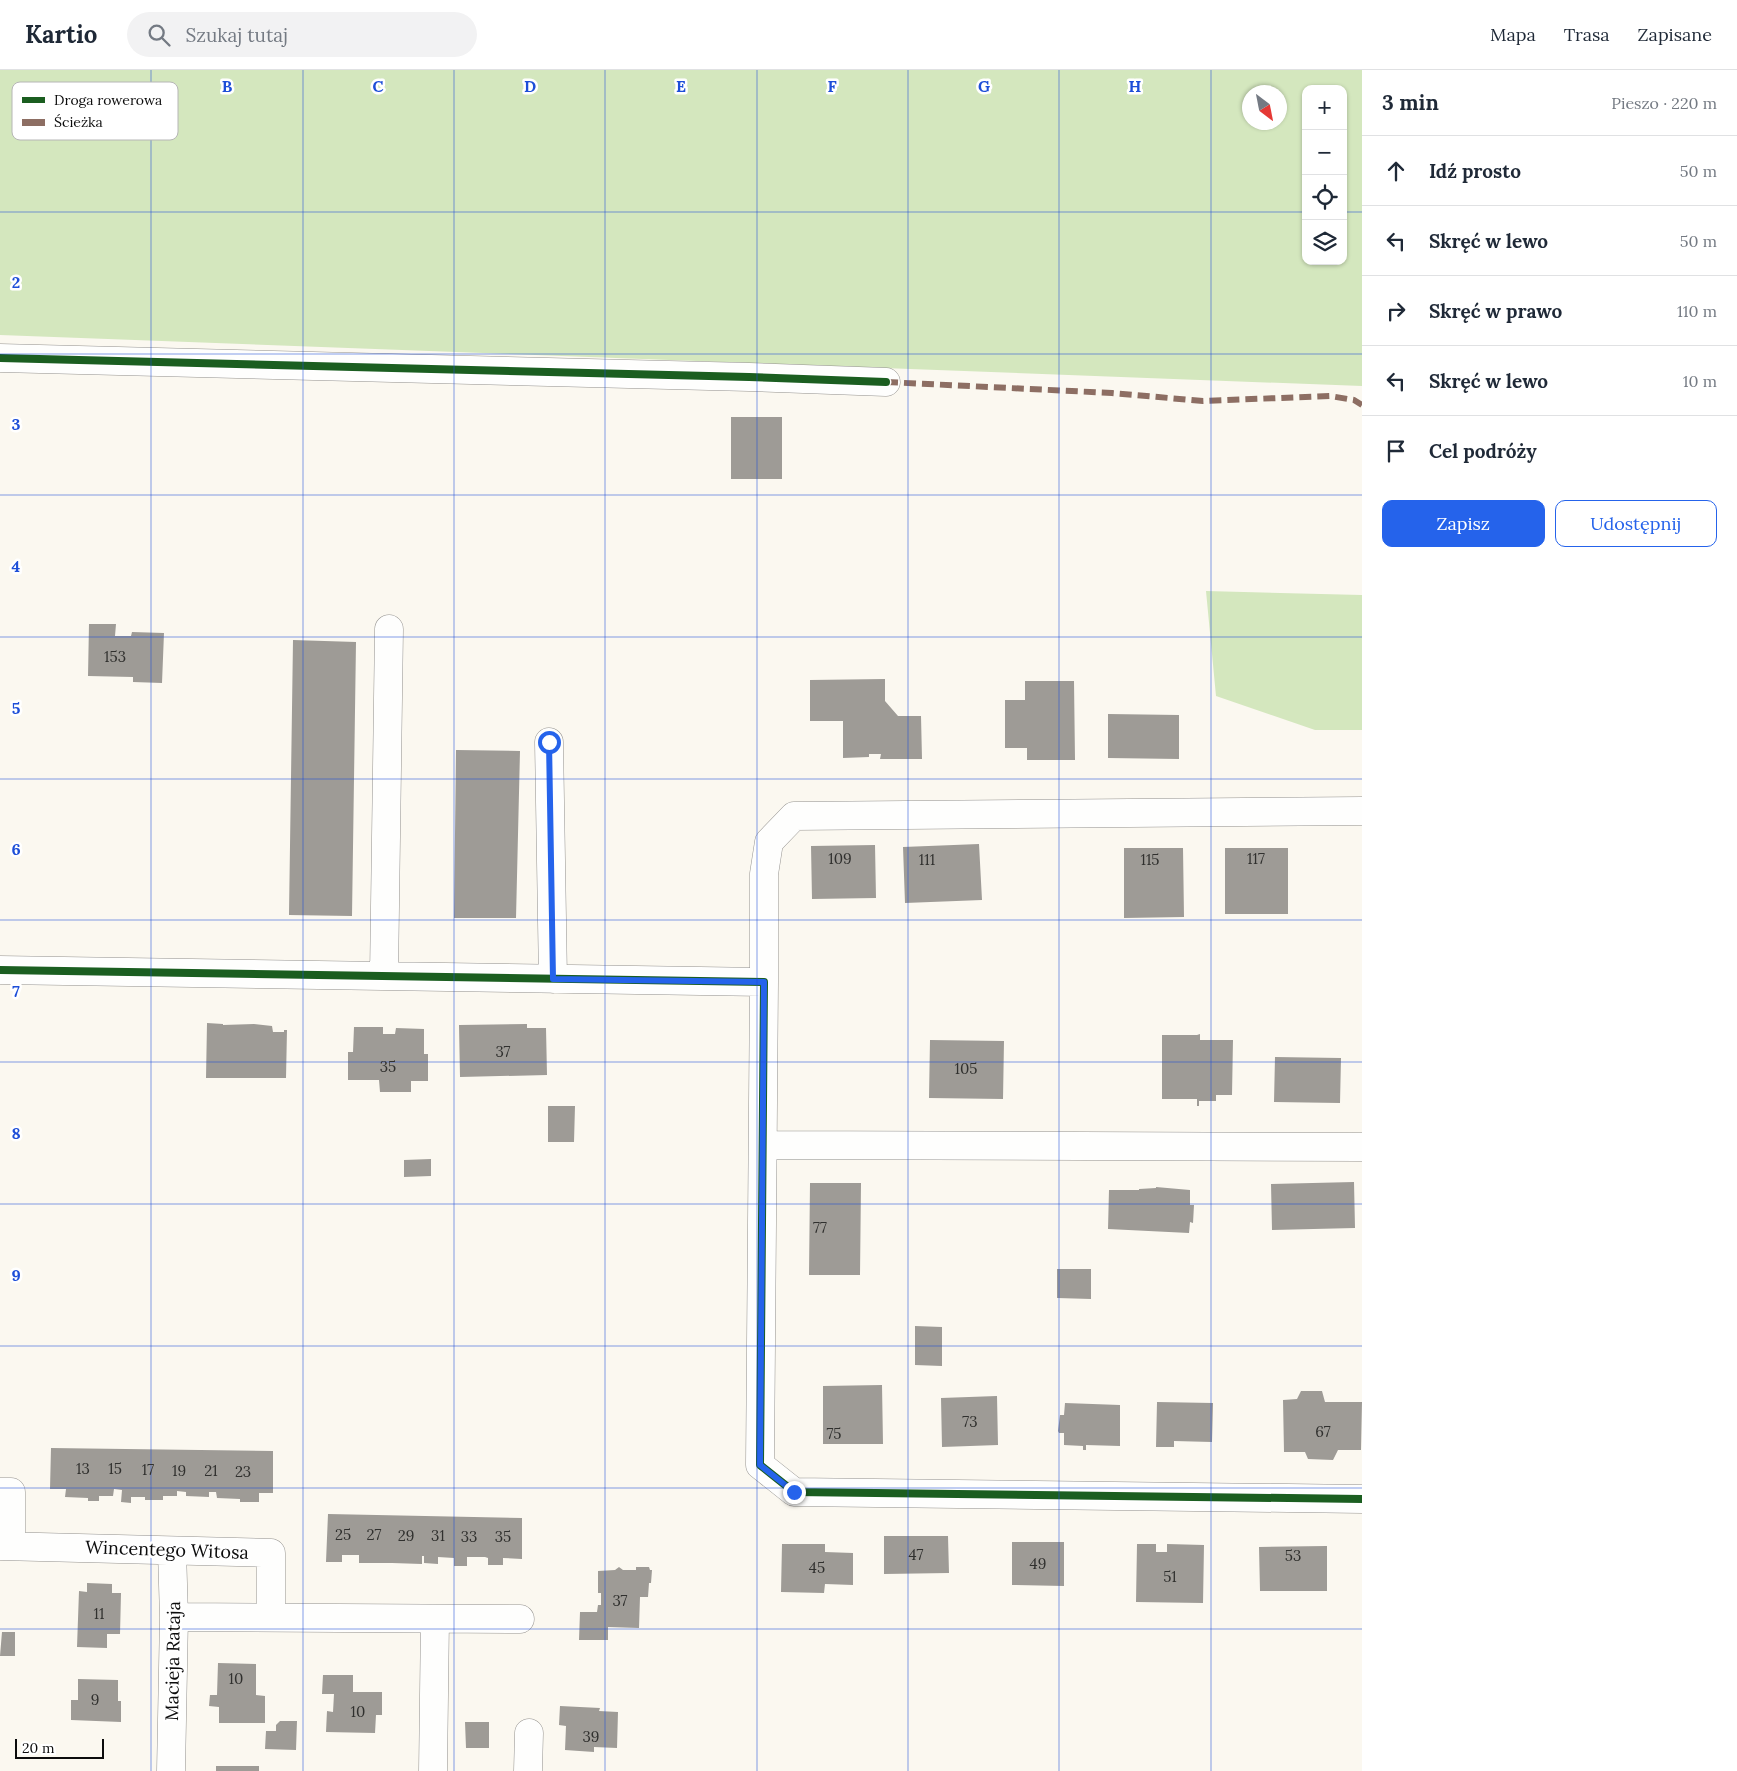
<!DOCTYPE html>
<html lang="pl">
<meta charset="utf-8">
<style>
body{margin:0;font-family:Lora,serif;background:#f2f2f3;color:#1f2937}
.controls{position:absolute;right:15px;top:15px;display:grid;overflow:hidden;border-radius:10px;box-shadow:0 1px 4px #0004}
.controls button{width:45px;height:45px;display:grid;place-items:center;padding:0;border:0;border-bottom:1px solid #e0e1e3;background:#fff;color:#1f2937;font:25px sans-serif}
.compass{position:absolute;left:1242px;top:15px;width:45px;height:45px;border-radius:50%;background:#fff;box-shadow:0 1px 4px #0004;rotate:148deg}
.scale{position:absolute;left:15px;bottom:12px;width:89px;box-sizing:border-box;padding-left:5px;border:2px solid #0c0c0c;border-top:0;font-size:14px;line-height:18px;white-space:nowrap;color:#0c0c0c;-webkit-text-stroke:4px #fff;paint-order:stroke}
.stop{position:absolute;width:15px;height:15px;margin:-11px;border:4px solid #2563eb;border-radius:50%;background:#fff}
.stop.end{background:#2563eb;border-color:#fff;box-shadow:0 1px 5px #0008}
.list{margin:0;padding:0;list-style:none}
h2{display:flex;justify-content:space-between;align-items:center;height:65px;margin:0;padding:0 20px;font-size:21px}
h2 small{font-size:16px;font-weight:400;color:#747a83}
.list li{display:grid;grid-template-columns:32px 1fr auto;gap:15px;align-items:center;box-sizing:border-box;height:70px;padding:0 20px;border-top:1px solid #e0e1e3}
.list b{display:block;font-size:19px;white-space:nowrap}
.list em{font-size:16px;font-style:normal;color:#747a83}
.actions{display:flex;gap:10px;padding:15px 20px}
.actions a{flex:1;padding:11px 0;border:1px solid #2563eb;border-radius:10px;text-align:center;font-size:18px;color:#2563eb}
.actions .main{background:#2563eb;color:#fff}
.icon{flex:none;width:28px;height:28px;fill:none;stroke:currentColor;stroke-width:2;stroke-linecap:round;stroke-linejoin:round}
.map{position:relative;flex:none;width:1362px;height:1701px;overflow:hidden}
header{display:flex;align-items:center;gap:30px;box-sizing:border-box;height:70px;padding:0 25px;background:#fff;border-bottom:1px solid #e0e1e3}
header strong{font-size:24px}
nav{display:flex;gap:28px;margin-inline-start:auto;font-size:18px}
.search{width:350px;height:45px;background:#f2f2f3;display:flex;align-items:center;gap:12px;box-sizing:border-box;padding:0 18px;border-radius:28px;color:#747a83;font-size:19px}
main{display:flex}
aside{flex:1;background:#fff}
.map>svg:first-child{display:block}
.forest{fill:#d4e7be;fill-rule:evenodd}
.building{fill:#9e9b96}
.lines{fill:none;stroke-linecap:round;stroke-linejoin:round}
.minor-casing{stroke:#94928f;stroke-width:29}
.minor{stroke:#fefefd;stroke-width:28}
.quiet{stroke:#8d6e63;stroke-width:6;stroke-dasharray:12 6;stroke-linecap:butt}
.cycleway-casing{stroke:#fff;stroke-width:11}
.cycleway{stroke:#1b5e20;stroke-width:8}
.route{stroke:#2563eb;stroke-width:6}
.grid{fill:none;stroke:#1d4ed8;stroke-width:1;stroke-opacity:0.55}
.labels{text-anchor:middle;stroke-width:5;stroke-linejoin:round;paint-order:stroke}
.number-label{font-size:15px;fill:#30302e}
.street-label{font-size:18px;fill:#0c0c0c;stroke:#fff}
.key{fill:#fff;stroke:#b6b6b6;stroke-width:1}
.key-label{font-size:14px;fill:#0c0c0c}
.grid-label{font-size:16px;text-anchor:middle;font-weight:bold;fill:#1d4ed8;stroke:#fff;stroke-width:5;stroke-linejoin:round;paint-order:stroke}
</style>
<header>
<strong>Kartio</strong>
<div class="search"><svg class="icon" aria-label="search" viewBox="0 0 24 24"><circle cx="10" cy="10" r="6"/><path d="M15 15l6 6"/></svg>Szukaj tutaj</div>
<nav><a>Mapa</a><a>Trasa</a><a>Zapisane</a></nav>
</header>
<main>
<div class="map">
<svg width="1362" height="1701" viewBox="0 0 1362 1701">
<rect width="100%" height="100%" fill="#fbf8f0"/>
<path class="forest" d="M0,0H1362V316L0,265ZM1306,19H1343V191H1306ZM1250,22H1280V52H1250Z
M1206,521L1362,525V660H1315L1216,626Z"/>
<path class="building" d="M731,347H782V409H731Z
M89,554H116L115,566H131L132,562L164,563L162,613L133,612V607L88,606Z
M293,570L356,572L352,846L289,845Z
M885,609V631L898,646H921L922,689H880L881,684H869V687L843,688V651H810V610Z
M1025,611H1074L1075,690H1027V678H1005V630H1025Z
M1108,644L1179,645V689L1108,688Z
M456,680L520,681L516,848H454Z
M979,774L982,830L905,833L903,777Z
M875,775L876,828L812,829L811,776Z
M1124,778H1183L1184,847L1124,848Z
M1225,778H1288V844H1225Z
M207,953L223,954V955L254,954L272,956L273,962H284V960H287L286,1008H206Z
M527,954V958H546L547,1005L460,1007L459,955Z
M354,957H383V964H395L396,958L424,959V984H428V1011H411V1022H380L379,1010H348V982H353Z
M1200,964V970H1233L1232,1025H1216V1031H1199V1036H1197V1029H1162V965H1197L1198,994L1197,965Z
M930,970L1004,971L1003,1029L929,1028Z
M1275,987L1341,988L1340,1033L1274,1032Z
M548,1036H575L574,1072H548Z
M431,1089V1106L404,1107V1090Z
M1354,1112L1355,1158L1272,1160L1271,1114Z
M810,1113H861L860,1205H809Z
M1156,1117L1190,1120V1135H1194L1193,1153L1190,1152L1189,1163L1108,1159L1109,1120H1139V1119L1156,1118Z
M1057,1199H1091V1229L1057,1228Z
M915,1256L942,1257V1296L915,1295Z
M882,1315L883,1374H823V1316Z
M1301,1321H1322L1325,1332H1362L1361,1380H1338L1333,1390L1308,1389L1305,1382H1284L1283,1330L1297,1329Z
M997,1326L998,1375L942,1377L941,1328Z
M1157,1332L1213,1333L1212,1372L1174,1371V1377H1156Z
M1065,1333L1120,1335V1376L1086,1375V1380H1083V1376L1064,1375V1363H1059L1058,1361L1060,1345H1064Z
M51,1378L273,1381V1423H259V1432H240V1429L217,1428L216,1422H209V1427L186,1426V1422L177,1421V1426H163V1430H145V1427H131V1433L121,1432L122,1420L114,1419L113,1426H99V1431H88V1428L65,1427L66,1419H50Z
M328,1444L522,1448V1489L503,1488V1495H488V1488L485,1487H467V1496H454V1488L438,1487V1494L424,1493V1486H422V1494L392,1493H359V1485H342V1492H326Z
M884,1466H948L949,1503L884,1504Z
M1012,1472H1064V1516L1012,1515Z
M782,1474H825V1482L853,1483V1515L825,1514L824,1523L781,1522Z
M1137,1474H1156V1482H1167V1474L1204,1475L1203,1533L1136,1532Z
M1327,1476V1521H1260L1259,1477Z
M619,1497L623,1500H636V1497H649L650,1500H652L651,1513H649L648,1527H640L639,1558L608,1557V1570H579L580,1542H597L598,1535H601V1523H598V1501L615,1500Z
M87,1513L112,1514V1523H121L120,1564H107V1578L77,1577L79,1521L87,1522Z
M2,1562H15V1586H0Z
M218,1593L256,1594V1625L265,1626V1653H219V1637L209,1636L210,1625H217Z
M323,1605H353V1622H382V1645H376L375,1663L326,1662L327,1641L333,1642L334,1624H322Z
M78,1609L118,1610V1631H121V1652L71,1650V1630H78Z
M560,1636L600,1638L599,1641L618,1642L617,1678L594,1677V1682L565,1680L566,1656L559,1655Z
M280,1651H297L296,1680L265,1679L266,1661H276V1655Z
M465,1652H489V1678H466Z
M216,1696H259V1701H216Z"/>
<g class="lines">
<g class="minor-casing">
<path id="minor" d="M0,288L749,307L886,312
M549,672L553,909
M0,900L764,912L760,1395L794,1422L1362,1429
M384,906L389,559
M764,912V804L769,772L794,746L1362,741
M764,1075L1362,1077
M0,1422H11V1476
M0,1476L271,1483V1547
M174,1547L520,1549
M171,1701L174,1547L172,1481
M433,1701L435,1549
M528,1701L529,1663"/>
</g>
<use href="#minor" class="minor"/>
<path class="quiet" d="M886,312L1112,323L1203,331L1330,326L1354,330L1362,335"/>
<g class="cycleway-casing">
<path id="cycleway" d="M0,288L749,307L886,312
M0,900L764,912L760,1395L794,1422L1362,1429"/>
</g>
<use href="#cycleway" class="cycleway"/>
</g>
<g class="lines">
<path class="route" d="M549,672L553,909L764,912L760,1395L794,1422"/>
</g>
<path class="grid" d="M151,0V1701M303,0V1701M454,0V1701M605,0V1701M757,0V1701M908,0V1701M1059,0V1701M1211,0V1701M0,142H1306M1343,142H1362M0,284H1362M0,425H1362M0,567H1362M0,709H1362M0,850H1362M0,992H1362M0,1134H1362M0,1276H1362M0,1418H1362M0,1559H1362"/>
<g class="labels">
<g class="number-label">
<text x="115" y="592">153</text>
<text x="840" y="794">109</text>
<text x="1256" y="794">117</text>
<text x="927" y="795">111</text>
<text x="1150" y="795">115</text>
<text x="503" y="987">37</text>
<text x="388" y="1002">35</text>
<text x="966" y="1004">105</text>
<text x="820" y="1163">77</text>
<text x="970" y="1357">73</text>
<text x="1323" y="1367">67</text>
<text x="834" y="1369">75</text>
<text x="83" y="1404">13</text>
<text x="115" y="1404">15</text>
<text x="148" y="1405">17</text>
<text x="179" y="1406">19</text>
<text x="211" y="1406">21</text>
<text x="243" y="1407">23</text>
<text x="343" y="1470">25</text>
<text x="374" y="1470">27</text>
<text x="406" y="1471">29</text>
<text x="438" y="1471">31</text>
<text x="469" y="1472">33</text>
<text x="503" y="1472">35</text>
<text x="916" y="1490">47</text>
<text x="1293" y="1491">53</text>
<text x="1038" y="1499">49</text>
<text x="817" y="1503">45</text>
<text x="1170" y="1512">51</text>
<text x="620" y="1536">37</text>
<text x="99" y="1549">11</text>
<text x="236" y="1614">10</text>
<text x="95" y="1635">9</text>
<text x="358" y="1647">10</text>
<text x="591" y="1672">39</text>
</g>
<g class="street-label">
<text transform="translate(167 1480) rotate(2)" y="6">Wincentego Witosa</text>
<text transform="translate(173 1591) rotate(-89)" y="6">Macieja Rataja</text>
</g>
</g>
<rect x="12" y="12" width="166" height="58" rx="8" class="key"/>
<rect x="22" y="27" width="23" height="6" fill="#1b5e20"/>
<rect x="22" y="49" width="23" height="7" fill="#8d6e63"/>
<g class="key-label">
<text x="54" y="35">Droga rowerowa</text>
<text x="54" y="57">Ścieżka</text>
</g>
<g class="grid-label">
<text x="227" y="22">B</text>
<text x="378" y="22">C</text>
<text x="530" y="22">D</text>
<text x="681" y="22">E</text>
<text x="832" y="22">F</text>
<text x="984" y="22">G</text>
<text x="1135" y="22">H</text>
<text x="16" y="218">2</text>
<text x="16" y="360">3</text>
<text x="16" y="502">4</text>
<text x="16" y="644">5</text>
<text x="16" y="785">6</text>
<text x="16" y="927">7</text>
<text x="16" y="1069">8</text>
<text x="16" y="1211">9</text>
</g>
</svg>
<div class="controls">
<button>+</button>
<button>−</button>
<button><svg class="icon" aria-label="locate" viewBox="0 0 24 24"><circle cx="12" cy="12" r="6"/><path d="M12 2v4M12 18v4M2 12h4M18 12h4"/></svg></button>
<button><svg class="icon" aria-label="layers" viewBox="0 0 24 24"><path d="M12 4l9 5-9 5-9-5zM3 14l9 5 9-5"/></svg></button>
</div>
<svg class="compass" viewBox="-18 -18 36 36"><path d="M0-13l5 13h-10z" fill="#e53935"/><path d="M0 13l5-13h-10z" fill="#747a83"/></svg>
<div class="scale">20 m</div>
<div class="stop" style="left:549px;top:672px"></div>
<div class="stop end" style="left:794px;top:1422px"></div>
</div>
<aside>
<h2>3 min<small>Pieszo · 220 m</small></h2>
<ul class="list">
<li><svg class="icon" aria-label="ahead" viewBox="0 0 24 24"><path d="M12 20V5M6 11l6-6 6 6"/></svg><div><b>Idź prosto</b></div><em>50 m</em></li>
<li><svg class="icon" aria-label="left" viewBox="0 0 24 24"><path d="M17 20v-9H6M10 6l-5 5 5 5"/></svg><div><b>Skręć w lewo</b></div><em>50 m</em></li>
<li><svg class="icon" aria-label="right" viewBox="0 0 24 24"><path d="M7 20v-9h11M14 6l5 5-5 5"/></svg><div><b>Skręć w prawo</b></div><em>110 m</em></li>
<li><svg class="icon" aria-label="left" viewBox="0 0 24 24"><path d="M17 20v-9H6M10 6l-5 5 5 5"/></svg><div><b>Skręć w lewo</b></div><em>10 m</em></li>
<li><svg class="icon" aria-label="arrive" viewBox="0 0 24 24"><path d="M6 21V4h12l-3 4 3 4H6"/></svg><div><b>Cel podróży</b></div></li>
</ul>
<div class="actions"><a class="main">Zapisz</a><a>Udostępnij</a></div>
</aside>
</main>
